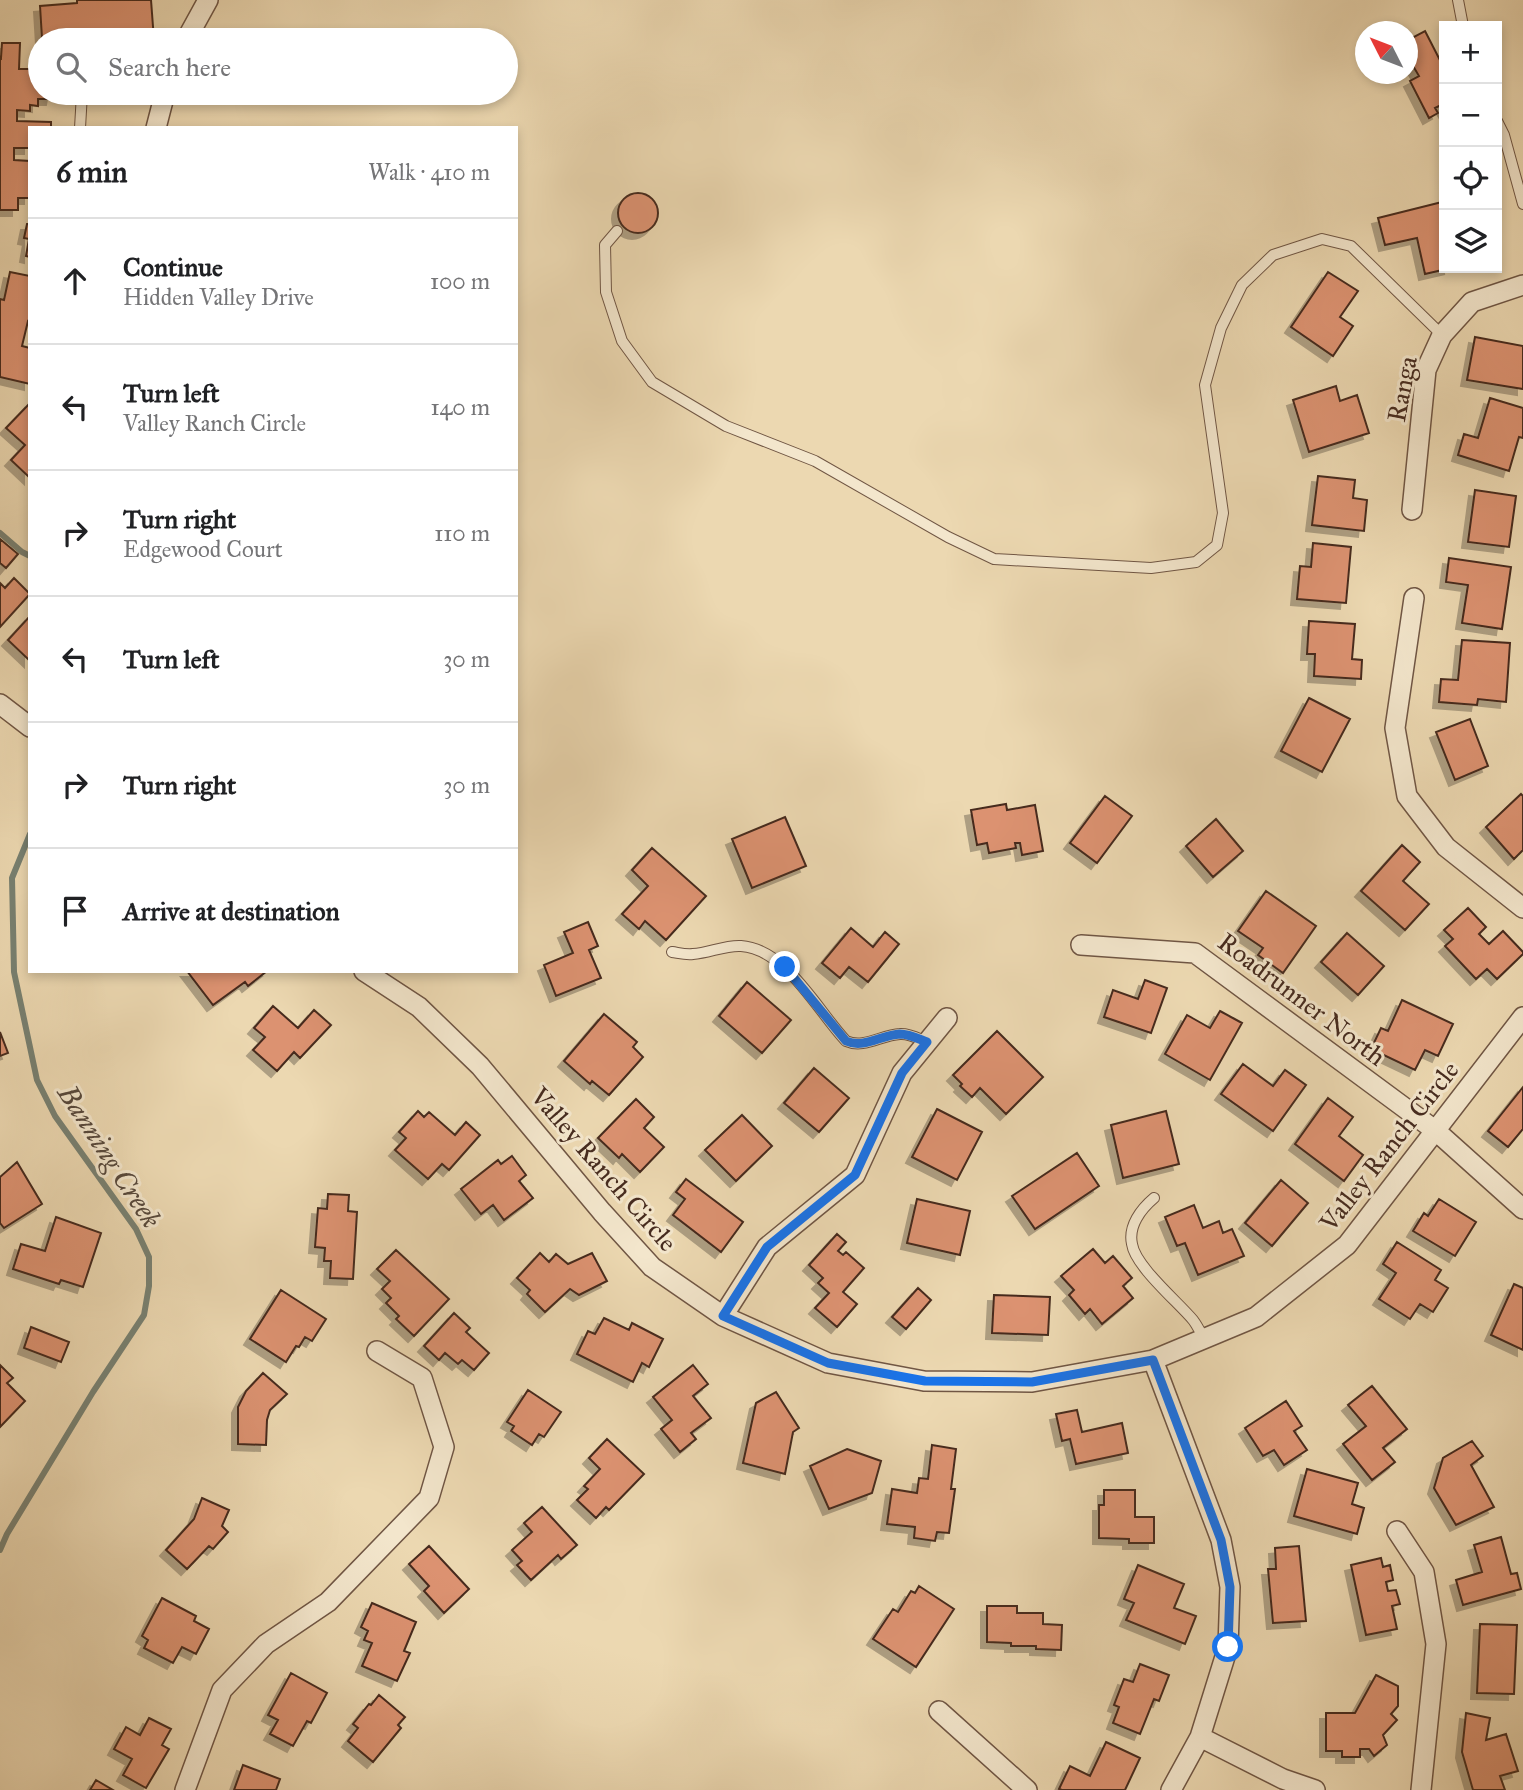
<!DOCTYPE html>
<meta charset="utf-8">
<style>
body{margin:0;font-family:"IM FELL Great Primer",serif;background:#f6f6f6;color:#202124}
.controls{position:absolute;right:21px;top:21px;display:grid;overflow:hidden;border-radius:0px;box-shadow:0 4px 10px #0003}
.controls button{width:63px;height:63px;display:grid;place-items:center;padding:0;border:0;border-bottom:2px solid #e0e0e0;background:#fff;color:#202124;font:35px sans-serif}
.compass{position:absolute;left:1355px;top:21px;width:63px;height:63px;border-radius:50%;background:#fff;box-shadow:0 4px 10px #0003;rotate:312deg}
.stop{position:absolute;width:21px;height:21px;margin:-16px;border:5px solid #1a73e8;border-radius:50%;background:#fff}
.stop.end{background:#1a73e8;border-color:#fff;box-shadow:0 2px 7px #0008}
.list{margin:0;padding:0;list-style:none}
h2{display:flex;justify-content:space-between;align-items:center;height:91px;margin:0;padding:0 28px;font-size:30px}
h2 small{font-size:23px;font-weight:400;color:#757577}
.list li{display:grid;grid-template-columns:46px 1fr auto;gap:21px;align-items:center;box-sizing:border-box;height:126px;padding:0 28px;border-top:2px solid #e0e0e0}
.list b{display:block;font-size:26px;white-space:nowrap}
.list p{margin:0;font-size:23px;white-space:nowrap;color:#757577}
.list em{font-size:23px;font-style:normal;color:#757577}
.icon{flex:none;width:38px;height:38px;fill:none;stroke:currentColor;stroke-width:2;stroke-linecap:round;stroke-linejoin:round}
.map{position:relative;flex:none;width:1523px;height:1790px;overflow:hidden}
.search{position:absolute;background:#fff;box-shadow:0 4px 10px #0003;left:28px;top:28px;width:490px;height:77px;display:flex;align-items:center;gap:18px;box-sizing:border-box;padding:0 24px;border-radius:38px;color:#757577;font-size:26px}
.panel{position:absolute;background:#fff;box-shadow:0 4px 10px #0003;left:28px;top:126px;width:490px;height:847px;border-radius:0px}
.map>svg:first-child{display:block}
.lines{fill:none;stroke-linecap:round;stroke-linejoin:round}
.stream{stroke:#788172;stroke-width:6}
.building{fill:#dc9271;stroke:#462b1f;stroke-width:2;filter:url(#shadow)}
.lane-casing{stroke:#705644;stroke-width:12}
.street-casing{stroke:#705644;stroke-width:22}
.lane{stroke:#f3e6cc;stroke-width:10}
.street{stroke:#f3e6cc;stroke-width:19}
.route{stroke:#1a73e8;stroke-width:9}
.labels{text-anchor:middle;stroke-width:6;stroke-linejoin:round;paint-order:stroke}
.street-label{font-size:26px;fill:#462b1f;stroke:#f3e6cc}
.water-label{font-size:28px;font-style:italic;fill:#57483b;stroke:#f3e6cc}
</style>
<div class="map">
<svg width="1523" height="1790" viewBox="0 0 1523 1790">
<defs>
<filter id="shadow"><feDropShadow dx="-6" dy="6" stdDeviation="0" flood-color="#0004"/></filter>
</defs>
<rect width="100%" height="100%" fill="#ecd8b1"/>
<filter id="stains"><feTurbulence type="fractalNoise" baseFrequency=".00286" numOctaves="4"/><feColorMatrix values="0 0 0 0 .2 0 0 0 0 .09 0 0 0 0 .02 0 0 0 .5 -.17"/></filter>
<radialGradient id="worn" r=".72"><stop offset=".6" stop-color="#630" stop-opacity="0"/><stop offset="1" stop-color="#630" stop-opacity=".3"/></radialGradient>
<g class="lines">
<path class="stream" d="M0,533L22,552L30,556
M0,1550L7,1534L93,1392L144,1315L149,1286V1257L136,1229L55,1116L37,1080L14,972L12,878L30,834"/>
</g>
<path class="building" d="M77,0H151L154,40H114L113,33L91,34L92,40H51V38H42L40,6L77,3Z
M1425,31L1444,68V110L1441,105L1435,108L1438,113L1429,118L1410,81L1419,76L1409,59L1415,57L1408,44V40Z
M2,43H20L19,69H40V93H53L52,99H38V106L30,105V111L17,110V121L51,122V128H30V148H14V160L30,161V198H18V210H0V57L1,58Z
M618 213a20 20 0 1 1 40 0a20 20 0 1 1-40 0Z
M1442,202L1444,211V268H1451L1425,274L1417,238L1385,245L1378,218Z
M27,224H30V257L26,256L29,239L24,238Z
M10,272L30,276V322L28,321L22,346L30,348V384L0,377V299L4,300Z
M1328,272L1358,291L1340,317L1353,326L1333,356L1291,327Z
M1475,337L1523,346V389L1467,380Z
M1336,386L1340,401L1357,395L1369,433L1309,452L1293,400Z
M1490,398L1523,408V438L1519,437L1509,471L1458,455L1464,434L1478,438Z
M30,403V478L11,460L25,445L6,428Z
M1318,476L1355,480L1353,498L1367,500L1364,531L1312,525Z
M1475,490L1516,496L1509,547L1468,542Z
M0,539L18,554L6,568L0,563Z
M1313,543L1351,547L1346,603L1297,599L1300,566L1311,567Z
M1449,558L1511,567L1502,629L1462,623L1468,585L1446,582Z
M14,578L30,594L0,627V583L5,588Z
M30,616V661L8,640Z
M1309,621L1355,624L1352,659L1362,660L1361,679L1314,676L1315,654H1307Z
M1462,640L1510,643L1506,702L1478,699L1477,705L1439,702L1441,679L1458,680Z
M1309,698L1350,719L1322,772L1281,751Z
M1470,719L1488,766L1455,780L1436,732Z
M1521,794L1523,796V850L1514,859L1486,827Z
M1105,796L1132,816L1097,863L1070,843Z
M1006,804L1007,810L1035,805L1043,851L1022,855L1020,843H1015L1016,848L989,853L987,843L977,845L971,810Z
M785,817L806,866L752,888L732,839Z
M1216,819L1243,851L1213,877L1186,846Z
M1402,845L1420,862L1403,881L1429,904L1405,930L1361,891Z
M652,848L706,896L666,940L645,921L639,929L622,914L648,886L632,870Z
M1266,891L1316,926L1283,973L1258,955L1263,948L1238,931Z
M1468,908L1486,927L1479,934L1489,944L1503,931L1523,952V954L1497,979L1487,969L1476,979L1445,946L1453,939L1444,930Z
M588,922L598,946L589,950L601,978L556,996L544,965L573,953L564,932Z
M851,928L873,947L885,932L899,944L868,982L849,967L840,978L822,963Z
M1347,933L1384,966L1358,995L1321,962Z
M187,971H267L248,986L245,982L213,1005Z
M1145,980L1167,988L1151,1033L1104,1017L1113,990L1138,999Z
M747,982L791,1020L762,1053L719,1016Z
M1402,1000L1453,1024L1438,1056L1425,1050L1415,1070L1371,1049L1381,1028L1388,1031Z
M273,1006L298,1028L314,1010L331,1025L300,1058L294,1052L277,1071L253,1050L265,1037L254,1028Z
M1220,1011L1242,1023L1210,1080L1165,1054L1187,1015L1210,1028Z
M604,1014L637,1042L633,1047L643,1057L609,1095L592,1081L590,1084L564,1061Z
M997,1031L1043,1077L1006,1114L980,1088L972,1097L960,1086L962,1084L953,1075Z
M0,1032L8,1053L0,1056Z
M1243,1064L1273,1086L1285,1070L1306,1085L1273,1131L1221,1094Z
M814,1068L849,1098L819,1132L784,1103Z
M1523,1087V1129L1508,1147L1488,1131Z
M1328,1098L1353,1117L1339,1136L1363,1155L1344,1181L1295,1144Z
M636,1099L654,1117L644,1128L664,1147L640,1172L622,1154L619,1158L598,1138Z
M937,1109L982,1132L957,1180L912,1157Z
M418,1111L424,1117L429,1112L455,1135L466,1122L480,1135L449,1170L442,1164L428,1179L395,1150L406,1138L399,1132Z
M1166,1111L1179,1164L1123,1178L1111,1125Z
M742,1115L772,1146L736,1181L705,1150Z
M1077,1153L1099,1186L1035,1229L1012,1196Z
M512,1156L526,1175L519,1181L533,1198L504,1220L493,1205L481,1214L461,1189L498,1160L501,1164Z
M17,1162L42,1204L4,1228L0,1223V1177Z
M686,1179L743,1222L721,1252L673,1215L685,1199L676,1192Z
M1281,1180L1308,1203L1272,1246L1245,1223Z
M328,1194L349,1195L348,1211L357,1212L353,1279L330,1278L331,1261H324L325,1248L315,1247L318,1208L327,1209Z
M917,1199L970,1211L960,1255L907,1243Z
M1439,1199L1476,1222L1455,1256L1413,1231L1424,1213L1428,1216Z
M1194,1205L1203,1228L1219,1221L1223,1233L1232,1229L1244,1256L1198,1275L1185,1243L1177,1246L1165,1217Z
M56,1217L101,1233L83,1287L61,1280L59,1284L13,1269L21,1244L45,1251Z
M837,1234L846,1242L838,1251L843,1255L846,1252L864,1268L843,1292L857,1304L837,1327L815,1308L829,1293L818,1283L823,1278L809,1265Z
M1397,1242L1441,1270L1435,1280L1448,1288L1433,1312L1420,1304L1410,1319L1379,1299L1396,1273L1383,1264Z
M1093,1249L1105,1263L1113,1256L1132,1278L1123,1286L1133,1298L1102,1324L1090,1309L1085,1314L1069,1295L1074,1290L1061,1276Z
M396,1250L449,1299L414,1336L396,1319L399,1316L386,1303L391,1298L382,1289L390,1281L377,1269Z
M540,1253L549,1262L556,1254L568,1264L592,1253L607,1281L579,1295L570,1289L545,1312L527,1294L530,1290L517,1278Z
M1514,1284L1523,1288V1350L1491,1335Z
M918,1288L931,1300L906,1329L892,1317Z
M281,1290L326,1319L312,1341L305,1337L299,1347L296,1346L286,1362L250,1339Z
M994,1295L1050,1297L1048,1335L992,1333Z
M454,1313L470,1328L466,1332L489,1353L474,1370L462,1360L458,1364L445,1353L439,1360L424,1346Z
M604,1318L629,1330L632,1323L663,1339L649,1367L642,1363L633,1382L577,1354L588,1331L595,1334Z
M31,1327L69,1342L61,1362L24,1348Z
M0,1365L13,1378L7,1383L25,1401L0,1427Z
M693,1365L708,1384L693,1396L711,1418L691,1433L696,1439L680,1452L661,1429L672,1420L653,1397Z
M263,1373L287,1394L270,1410L267,1420L266,1445L238,1444V1407L246,1391Z
M1372,1386L1407,1429L1383,1448L1395,1462L1372,1480L1343,1444L1366,1426L1348,1405Z
M528,1390L561,1412L544,1437L539,1434L532,1445L511,1431L514,1426L507,1422Z
M776,1392L799,1428L793,1432L785,1474L743,1463L756,1403Z
M1286,1401L1302,1426L1294,1431L1307,1450L1284,1465L1274,1450L1263,1456L1245,1428Z
M1077,1410L1082,1432L1122,1423L1128,1453L1076,1464L1070,1439L1062,1441L1056,1414Z
M607,1439L644,1474L609,1510L606,1507L596,1518L577,1500L588,1489L584,1486L600,1469L589,1458Z
M1472,1441L1483,1456L1471,1465L1494,1507L1456,1525L1434,1488L1443,1458Z
M932,1445L956,1449L951,1489H955L949,1533L937,1532L935,1541L914,1538L915,1527L887,1524L892,1489L917,1493L919,1478L928,1479Z
M847,1449L881,1461L872,1493L829,1509L810,1466Z
M1307,1469L1358,1483L1352,1504L1364,1508L1357,1534L1294,1516Z
M1104,1490H1135V1517H1154V1543H1129V1539L1099,1538V1505H1104Z
M202,1498L229,1510L222,1526L228,1532L213,1549L209,1546L187,1569L166,1550L194,1519Z
M542,1507L577,1545L561,1559L558,1555L531,1580L517,1565L522,1561L512,1550L532,1532L524,1523Z
M1501,1537L1511,1574L1517,1573L1521,1589L1463,1605L1456,1580L1482,1572L1474,1545Z
M429,1546L469,1589L444,1613L424,1591L429,1586L409,1564Z
M1299,1546L1306,1621L1273,1623L1268,1569H1276L1275,1548Z
M1381,1558L1383,1567L1390,1565L1393,1580L1386,1582L1388,1591L1396,1590L1400,1604L1392,1606L1397,1629L1366,1635L1351,1565Z
M1138,1565L1184,1584L1174,1608L1196,1616L1185,1644L1126,1620L1134,1603L1124,1599Z
M919,1586L954,1609L916,1667L873,1639L893,1609L898,1612L911,1591L915,1593Z
M162,1598L196,1616L194,1621L209,1629L196,1654L182,1647L173,1663L144,1648L148,1640L142,1636Z
M372,1603L416,1622L404,1651L410,1653L397,1681L362,1666L372,1643L364,1640L368,1631L361,1627Z
M987,1606H1017V1613H1043V1624L1062,1625L1061,1650L1036,1649V1646H1011V1643L987,1642Z
M1480,1624L1517,1625L1514,1694L1477,1693Z
M1140,1664L1169,1675L1159,1701L1154,1699L1140,1734L1113,1723L1119,1707L1114,1705L1124,1679L1133,1682Z
M291,1673L327,1693L311,1723L307,1721L293,1746L270,1734L278,1720L268,1715Z
M1376,1675L1398,1686V1706L1391,1714L1397,1720L1383,1735L1387,1745L1374,1756L1369,1749H1360V1757H1342V1751H1326V1713H1355Z
M379,1695L405,1717L398,1725L401,1728L373,1762L348,1741L358,1728L353,1724L369,1704L371,1705Z
M1466,1713L1490,1718L1486,1740L1506,1734L1518,1771L1500,1776L1505,1790H1473L1462,1752Z
M149,1718L171,1729L162,1745L169,1749L146,1788L123,1775L132,1759L114,1749L126,1727L140,1735Z
M1106,1742L1140,1758L1125,1790H1062L1059,1789L1070,1766L1090,1776Z
M243,1765L280,1779L276,1790H234Z
M96,1780L113,1790H90Z"/>
<g class="lines">
<g class="lane-casing">
<path id="lane" d="M1458,0L1463,26
M114,93L165,94
M1497,121L1504,135L1523,204
M80,128L82,93
M617,231L605,245L606,292L622,341L652,382L726,426L815,461L948,537L994,559L1151,568L1196,562L1217,545L1223,513L1205,385L1221,328L1242,285L1273,255L1322,239L1351,246L1442,335
M672,952C679,953 686,955 693,954C709,953 725,945 741,946C786,949 817,1010 846,1041C864,1049 881,1035 900,1034C909,1033 919,1039 927,1042
M1154,1198C1141,1209 1128,1226 1132,1244C1135,1266 1178,1302 1193,1320C1197,1325 1200,1332 1204,1338"/>
</g>
<g class="street-casing">
<path id="street" d="M186,40L208,0
M156,128L165,93
M1412,510L1426,370L1442,335L1472,302L1523,285
M1414,598L1395,728L1407,796L1446,847L1523,908
M0,704L30,727
M1081,945L1195,953L1436,1131L1523,1209
M364,971L419,1007L480,1066L602,1212L652,1267L723,1316L828,1363L924,1381L1032,1382L1153,1360L1256,1317L1347,1245L1523,1017
M723,1316L767,1247L855,1175L902,1073L947,1018
M1153,1360L1221,1540L1230,1587L1228,1647L1200,1737L1171,1790
M1397,1531L1424,1572L1436,1644L1421,1790
M939,1711L1027,1790
M1200,1737L1283,1779L1315,1790
M185,1790L222,1690L266,1644L328,1602L429,1498L444,1447L422,1378L377,1351"/>
</g>
<use href="#lane" class="lane"/>
<use href="#street" class="street"/>
</g>
<g class="lines">
<path class="route" d="M785,967L846,1041C864,1049 881,1035 900,1034C909,1034 919,1039 927,1042L902,1073L855,1175L767,1247L723,1316L828,1363L925,1381L1032,1382L1153,1360L1221,1540L1230,1587L1228,1647"/>
</g>
<g class="labels">
<g class="street-label">
<text transform="translate(1402 389) rotate(-79)" y="9">Ranga</text>
<text transform="translate(1302 999) rotate(37)" y="9">Roadrunner North</text>
<text transform="translate(1389 1146) rotate(-52)" y="9">Valley Ranch Circle</text>
<text transform="translate(604 1169) rotate(49)" y="9">Valley Ranch Circle</text>
</g>
<g class="water-label">
<text transform="translate(110 1156) rotate(57)" y="10">Banning Creek</text>
</g>
</g>
<rect width="100%" height="100%" filter="url(#stains)"/>
<rect width="100%" height="100%" fill="url(#worn)"/>
</svg>
<div class="controls">
<button>+</button>
<button>−</button>
<button><svg class="icon" aria-label="locate" viewBox="0 0 24 24"><circle cx="12" cy="12" r="6"/><path d="M12 2v4M12 18v4M2 12h4M18 12h4"/></svg></button>
<button><svg class="icon" aria-label="layers" viewBox="0 0 24 24"><path d="M12 4l9 5-9 5-9-5zM3 14l9 5 9-5"/></svg></button>
</div>
<svg class="compass" viewBox="-18 -18 36 36"><path d="M0-13l5 13h-10z" fill="#e53935"/><path d="M0 13l5-13h-10z" fill="#757577"/></svg>
<div class="stop" style="left:1228px;top:1647px"></div>
<div class="stop end" style="left:785px;top:967px"></div>
<div class="search"><svg class="icon" aria-label="search" viewBox="0 0 24 24"><circle cx="10" cy="10" r="6"/><path d="M15 15l6 6"/></svg>Search here</div>
<section class="panel">
<h2>6 min<small>Walk · 410 m</small></h2>
<ul class="list">
<li><svg class="icon" aria-label="ahead" viewBox="0 0 24 24"><path d="M12 20V5M6 11l6-6 6 6"/></svg><div><b>Continue</b><p>Hidden Valley Drive</p></div><em>100 m</em></li>
<li><svg class="icon" aria-label="left" viewBox="0 0 24 24"><path d="M17 20v-9H6M10 6l-5 5 5 5"/></svg><div><b>Turn left</b><p>Valley Ranch Circle</p></div><em>140 m</em></li>
<li><svg class="icon" aria-label="right" viewBox="0 0 24 24"><path d="M7 20v-9h11M14 6l5 5-5 5"/></svg><div><b>Turn right</b><p>Edgewood Court</p></div><em>110 m</em></li>
<li><svg class="icon" aria-label="left" viewBox="0 0 24 24"><path d="M17 20v-9H6M10 6l-5 5 5 5"/></svg><div><b>Turn left</b></div><em>30 m</em></li>
<li><svg class="icon" aria-label="right" viewBox="0 0 24 24"><path d="M7 20v-9h11M14 6l5 5-5 5"/></svg><div><b>Turn right</b></div><em>30 m</em></li>
<li><svg class="icon" aria-label="arrive" viewBox="0 0 24 24"><path d="M6 21V4h12l-3 4 3 4H6"/></svg><div><b>Arrive at destination</b></div></li>
</ul>
</section>
</div>
